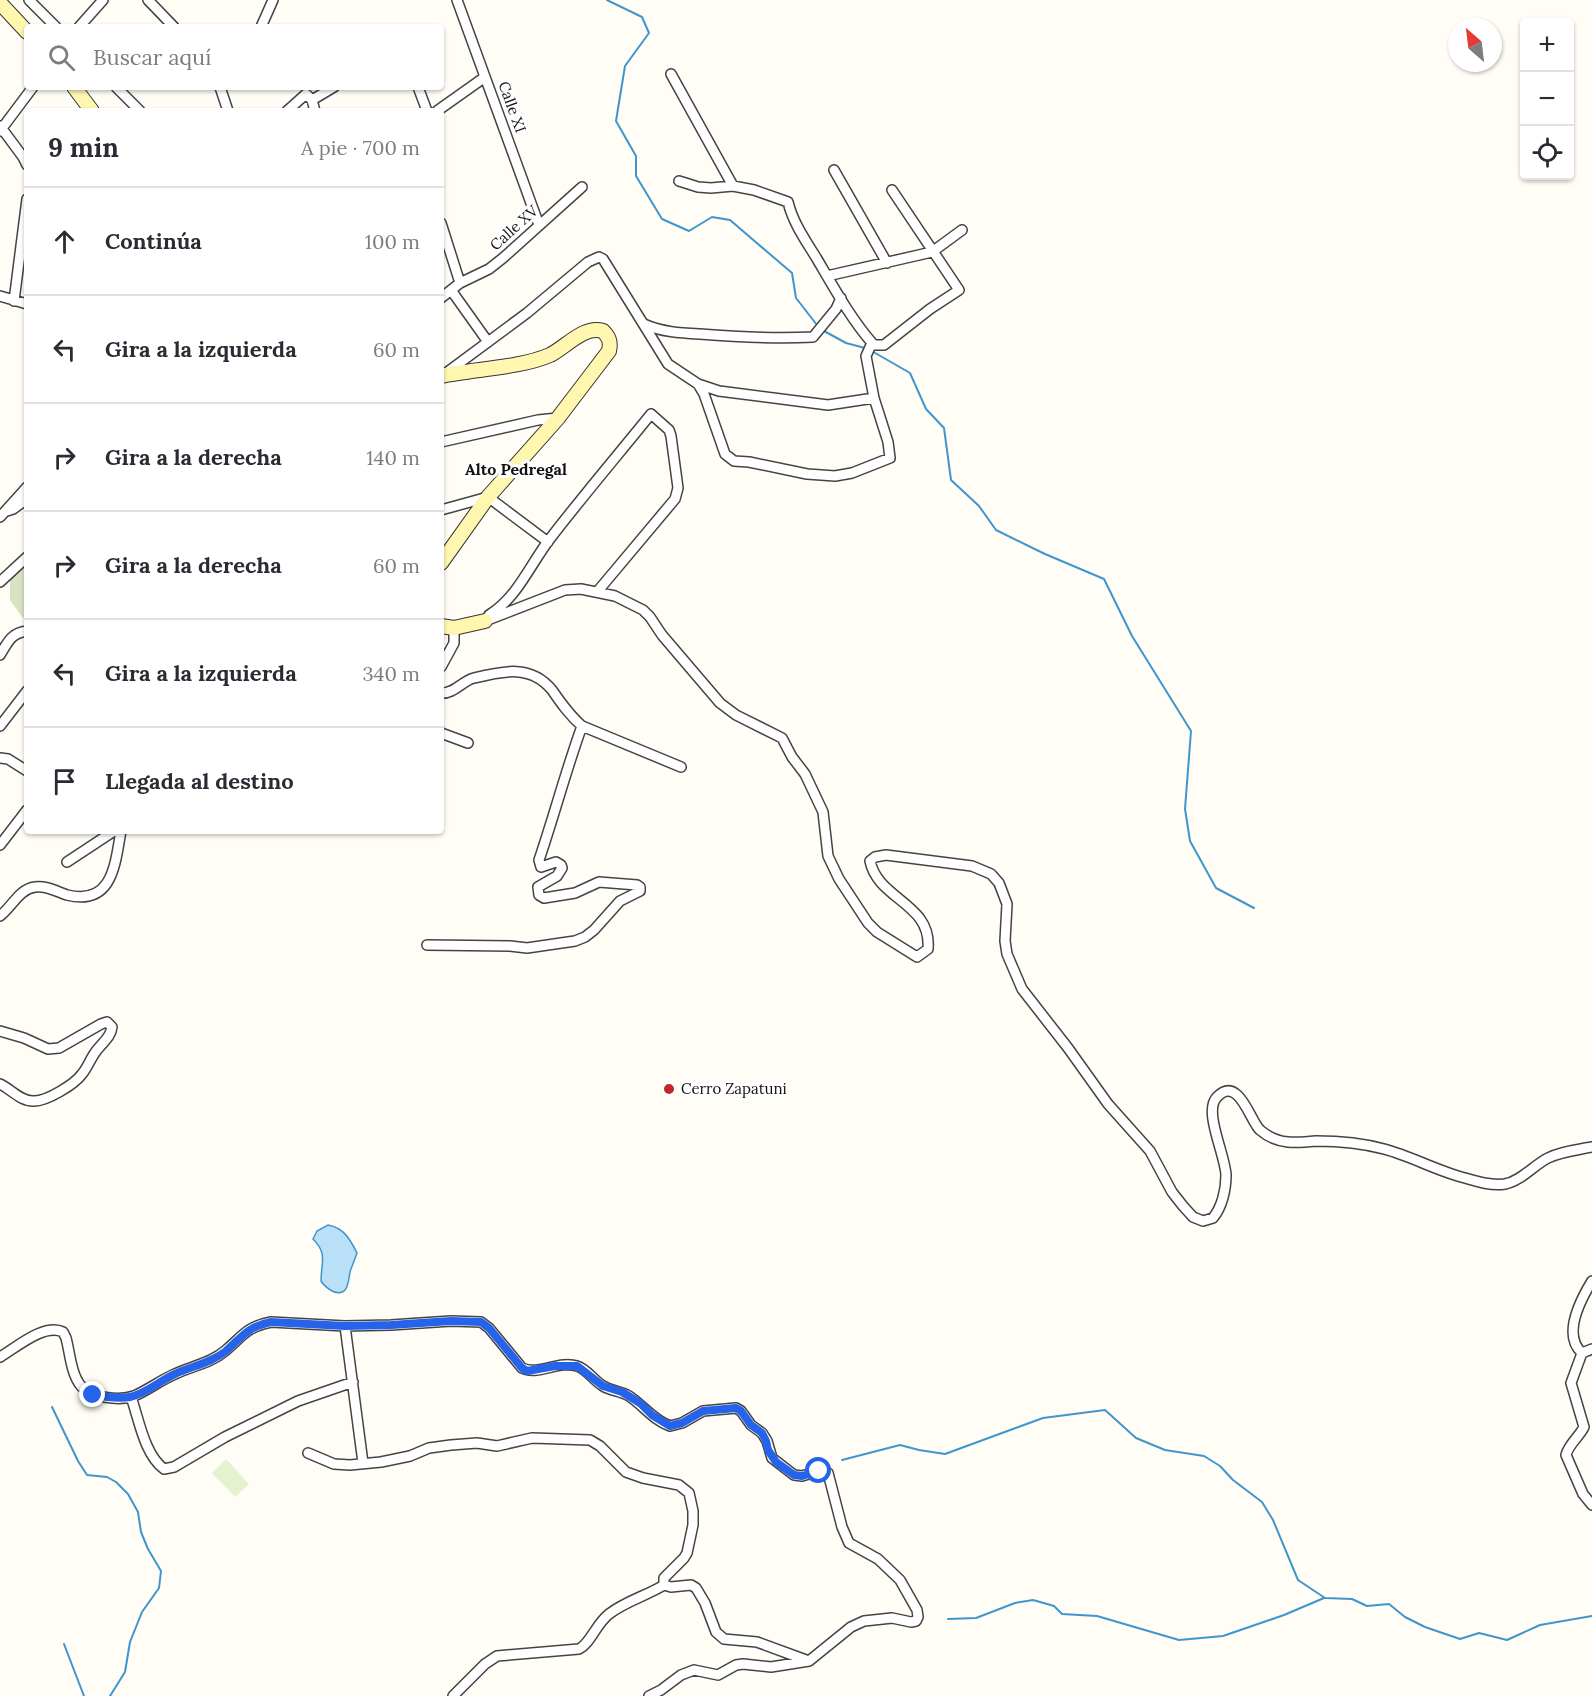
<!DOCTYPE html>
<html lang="es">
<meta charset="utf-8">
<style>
body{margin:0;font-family:Lora,serif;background:#f7f7f7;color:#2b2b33}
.controls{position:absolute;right:18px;top:18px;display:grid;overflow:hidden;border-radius:6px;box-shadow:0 2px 4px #0004}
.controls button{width:54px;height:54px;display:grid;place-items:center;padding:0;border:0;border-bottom:2px solid #e1e1e2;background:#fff;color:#2b2b33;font:30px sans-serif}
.compass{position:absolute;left:1448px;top:18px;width:54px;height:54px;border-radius:50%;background:#fff;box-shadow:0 2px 4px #0004;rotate:332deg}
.stop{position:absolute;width:18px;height:18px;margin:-14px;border:4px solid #2563eb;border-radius:50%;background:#fff}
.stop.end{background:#2563eb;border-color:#fff;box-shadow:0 2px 6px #0008}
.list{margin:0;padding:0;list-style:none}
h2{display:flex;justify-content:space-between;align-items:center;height:78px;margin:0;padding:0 24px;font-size:26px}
h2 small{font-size:20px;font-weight:400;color:#7c7c81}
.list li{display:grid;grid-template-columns:39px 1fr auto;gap:18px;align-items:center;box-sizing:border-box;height:108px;padding:0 24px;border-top:2px solid #e1e1e2}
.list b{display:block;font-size:22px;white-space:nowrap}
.list em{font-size:20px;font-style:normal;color:#7c7c81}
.icon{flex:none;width:33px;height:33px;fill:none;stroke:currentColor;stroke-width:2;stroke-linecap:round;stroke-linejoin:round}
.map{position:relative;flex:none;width:1592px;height:1696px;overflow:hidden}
.search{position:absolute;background:#fff;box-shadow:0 2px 4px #0004;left:24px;top:24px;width:420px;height:66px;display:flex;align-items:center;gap:15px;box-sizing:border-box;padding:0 21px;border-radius:6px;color:#7c7c81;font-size:22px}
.panel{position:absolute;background:#fff;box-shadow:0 2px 4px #0004;left:24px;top:108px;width:420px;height:726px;border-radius:6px}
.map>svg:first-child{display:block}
.cemetery{fill:#d9e3c4}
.pitch{fill:#e6f2cf}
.water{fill:#b9e0f7;stroke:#3f96cf;stroke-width:1.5}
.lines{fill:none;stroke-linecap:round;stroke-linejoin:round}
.stream{stroke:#3f96cf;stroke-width:2}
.street-casing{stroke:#444;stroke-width:12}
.secondary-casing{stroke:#333;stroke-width:16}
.street{stroke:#fff;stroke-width:9}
.secondary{stroke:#fff6b0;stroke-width:14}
.route{stroke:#2563eb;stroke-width:8}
.poi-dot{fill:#c4262e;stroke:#fff;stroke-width:2}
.labels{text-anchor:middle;stroke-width:6;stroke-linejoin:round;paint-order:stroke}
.street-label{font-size:15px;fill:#111;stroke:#fff}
.poi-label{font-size:15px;fill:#111;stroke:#fff;text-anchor:start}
.neighbourhood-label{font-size:16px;font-weight:bold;fill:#111;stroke:#fff}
</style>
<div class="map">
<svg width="1592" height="1696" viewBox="0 0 1592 1696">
<rect width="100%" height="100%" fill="#fffdf5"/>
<path class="cemetery" d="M27,556V617L23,618L10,600V573Z"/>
<path class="pitch" d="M226,1459L249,1484L235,1497L212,1473Z"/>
<path class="water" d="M328,1225C344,1228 350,1239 357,1253C355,1259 352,1266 350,1272C348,1283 348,1298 332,1291C327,1288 324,1286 321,1281C321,1262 328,1254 313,1239L317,1231Z"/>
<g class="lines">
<path class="stream" d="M607,0L642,17L649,33L625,66L616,121L636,156V176L662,219L689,231L712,217L730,220L792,273L796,298L817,325
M824,331L846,343L865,348
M870,350L910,373L926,409L944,428L951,480L979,506L996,530L1045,554L1104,579L1132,636L1191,731L1185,809L1190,841L1216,888L1254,908
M52,1407L78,1461L87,1475L107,1477L116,1482L128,1494L138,1512L141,1532L148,1549L161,1571L159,1588L142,1612L130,1642L125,1672L110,1696
M842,1460L900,1445L919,1450L945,1454L1043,1418L1105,1410L1136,1438L1165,1450L1204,1456L1220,1466L1233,1480L1262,1502L1273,1520L1298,1580L1325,1598L1352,1599L1367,1606L1389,1604L1405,1617L1425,1627L1460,1639L1479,1633L1507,1640L1540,1625L1592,1616
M948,1619L976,1618L1015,1603L1033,1600L1054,1606L1062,1614L1097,1616L1179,1640L1223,1636L1284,1615L1324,1598
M64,1644L84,1696"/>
<g class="street-casing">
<path id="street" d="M29,0L56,27
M148,0L174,27
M457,0L539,225
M79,27L103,0
M261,27L273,0
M671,74L733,186
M116,87L140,111
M220,87L228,111
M418,87L427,111
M312,100L334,87
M287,111L306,94L312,100L315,111
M437,111L485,77
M0,126L23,157L27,165
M0,131L33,87
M834,170L887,263
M679,181L698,187L711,188L733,186L754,190L788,202C793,223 806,241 817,259C834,288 851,319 873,344
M441,223L460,283
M827,276L932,252L962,230
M451,290L488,342
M0,296L27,304
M441,298L460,283L489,269L503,258L582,187
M14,301L27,199
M644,324C661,332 681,333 700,334C737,337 775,339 813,337L836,309L841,298
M446,373L527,313L588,262L599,257L603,259L668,364L698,384L719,391L828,405L874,398L866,356L871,345H884L930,309L959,290L892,190
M698,384L704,394L725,454L734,461L749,462L807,474L835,476L852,473L890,458L888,442L874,398
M441,442L538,420L558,418
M441,510L488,497L548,542
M7,511L13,509L27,499
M0,517L27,487
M0,582L27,557
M489,615C517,598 530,565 549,540C582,497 617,456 651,414L669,430L671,436L678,488L675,499L597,592
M485,621L565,590L581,589L615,596L643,610L650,617L662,635L720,703L736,715L782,738L792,757L805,774L823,812L828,856L839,879L868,923L877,932L917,957L928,949C932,903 878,900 870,861L875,857L886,855L972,866L991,874L999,883L1007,904L1005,941L1007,954L1022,989L1068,1048L1108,1104L1150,1151L1172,1192L1183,1206L1193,1217L1203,1221L1213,1218C1222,1207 1226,1190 1226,1175C1225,1154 1203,1111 1217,1097C1239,1075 1250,1121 1260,1130C1267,1136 1278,1141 1288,1142C1297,1143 1307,1142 1316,1141C1338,1141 1362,1143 1384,1149C1411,1156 1437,1171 1465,1178C1478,1182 1492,1186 1505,1184C1521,1181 1534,1165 1548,1158C1562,1151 1577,1150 1592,1147
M0,655C8,642 11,633 27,631
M441,667L454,643V628
M441,693C454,694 462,681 474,678C503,671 531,664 552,690C561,703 570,716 582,726L681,767
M0,726L27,691
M441,733L468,743
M0,758L8,759L27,771
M0,845L27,810
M67,862L114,831
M0,916C12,907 19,889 35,887C45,885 58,892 67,895C113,906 115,864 121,831
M427,945L510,946L527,948L575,941L585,937L594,930L620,901L640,891V887L637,885L599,882L575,893L544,898L539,895L538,887L557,876L562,868L561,865L556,862L541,867L539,860C554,816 566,770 582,726
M0,1031L24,1038L48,1049L59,1048L101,1024L107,1022L112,1027C111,1037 103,1042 97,1050C91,1057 88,1067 82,1074C75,1084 46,1102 33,1101C20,1101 11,1089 0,1084
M1592,1281C1581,1299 1562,1335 1582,1353L1592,1349
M345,1326L363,1463
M1582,1353L1571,1383L1584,1427C1579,1437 1568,1445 1566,1455L1583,1494L1592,1505
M0,1357C17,1347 44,1323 63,1332L66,1338C70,1353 71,1374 81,1386C91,1398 120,1401 134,1396C148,1390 161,1380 175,1374C192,1366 211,1363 225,1351C243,1336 246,1327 271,1322L345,1326L391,1325L451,1321L481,1322L489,1328L522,1368C538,1376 559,1360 577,1366C587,1369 593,1380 603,1386C611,1391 621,1391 629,1396C643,1405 653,1420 670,1426L682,1423L703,1411L736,1408L741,1411L751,1425L762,1433L767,1441L772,1458L794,1475L802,1476L819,1471L828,1473L842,1527L849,1543L878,1559L900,1580L917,1610L918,1617L916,1621L911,1622L892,1618L864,1621L851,1627L809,1661L771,1667L743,1664L736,1665L718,1675L694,1670L681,1675L661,1690L649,1696
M131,1397C139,1419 144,1454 164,1469L174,1467L225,1437L298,1401L353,1382
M308,1453L334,1464L350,1465L381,1462L410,1456L429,1448L451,1445L477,1443L497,1446L532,1438L590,1440L600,1446L626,1472L643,1478L679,1485L689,1493L693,1511V1525L687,1553L684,1558L664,1578V1585L671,1587L691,1585L696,1588L705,1603L716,1632L724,1639L757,1642L806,1660
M453,1696L485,1664L497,1656L579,1649C590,1644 596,1624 609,1614C626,1601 646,1596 664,1585"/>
</g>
<g class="secondary-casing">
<path id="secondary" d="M0,3L27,32
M74,87L92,111
M441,376C474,369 520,368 550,355C566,347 584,325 603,331C609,337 611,342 609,351L558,418L488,497L441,563
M441,626L454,628L485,621"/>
</g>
<use href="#street" class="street"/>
<use href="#secondary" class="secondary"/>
</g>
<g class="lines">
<path class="route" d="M93,1395C105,1397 119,1399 130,1397C146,1394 161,1380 175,1374C192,1366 211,1363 226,1351C243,1336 247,1327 271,1322L345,1326L391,1325L451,1321L481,1322L489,1328L522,1368L527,1371L555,1366H577L603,1386L622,1392L640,1403L652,1415L670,1426L682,1423L703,1411L736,1408L741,1411L751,1425L762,1433L766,1441L768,1450L776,1462L794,1475L802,1476L819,1471"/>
</g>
<circle class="poi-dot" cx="669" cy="1089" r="6"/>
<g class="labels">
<g class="street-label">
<text transform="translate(512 107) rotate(70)" y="5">Calle XI</text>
<text transform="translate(514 228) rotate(-42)" y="5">Calle XV</text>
</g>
<g class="poi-label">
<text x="681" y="1094">Cerro Zapatuni</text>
</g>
<g class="neighbourhood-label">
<text x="516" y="475">Alto Pedregal</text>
</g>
</g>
</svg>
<div class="controls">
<button>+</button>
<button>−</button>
<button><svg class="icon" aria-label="locate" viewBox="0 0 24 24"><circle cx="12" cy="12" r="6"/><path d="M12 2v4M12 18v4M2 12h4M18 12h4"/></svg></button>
</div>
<svg class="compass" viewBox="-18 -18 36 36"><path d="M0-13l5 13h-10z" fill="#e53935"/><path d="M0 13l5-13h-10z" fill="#7c7c81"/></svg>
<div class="stop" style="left:819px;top:1471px"></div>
<div class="stop end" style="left:93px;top:1395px"></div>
<div class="search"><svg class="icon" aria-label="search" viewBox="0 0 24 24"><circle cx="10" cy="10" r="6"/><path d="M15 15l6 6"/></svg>Buscar aquí</div>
<section class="panel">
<h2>9 min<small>A pie · 700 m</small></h2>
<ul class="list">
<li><svg class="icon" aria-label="ahead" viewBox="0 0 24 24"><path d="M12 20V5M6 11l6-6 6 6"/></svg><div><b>Continúa</b></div><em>100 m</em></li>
<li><svg class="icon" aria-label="left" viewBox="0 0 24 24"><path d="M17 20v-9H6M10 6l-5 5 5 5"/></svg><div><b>Gira a la izquierda</b></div><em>60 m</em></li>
<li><svg class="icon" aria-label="right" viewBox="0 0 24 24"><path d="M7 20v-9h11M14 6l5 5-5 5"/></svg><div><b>Gira a la derecha</b></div><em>140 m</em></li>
<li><svg class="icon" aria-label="right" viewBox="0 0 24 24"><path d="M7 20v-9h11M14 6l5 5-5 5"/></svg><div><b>Gira a la derecha</b></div><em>60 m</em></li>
<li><svg class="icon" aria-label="left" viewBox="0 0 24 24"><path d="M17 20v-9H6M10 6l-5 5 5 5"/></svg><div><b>Gira a la izquierda</b></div><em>340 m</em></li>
<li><svg class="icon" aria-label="arrive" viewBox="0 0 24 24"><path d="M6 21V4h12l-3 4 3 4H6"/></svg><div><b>Llegada al destino</b></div></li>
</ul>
</section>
</div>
